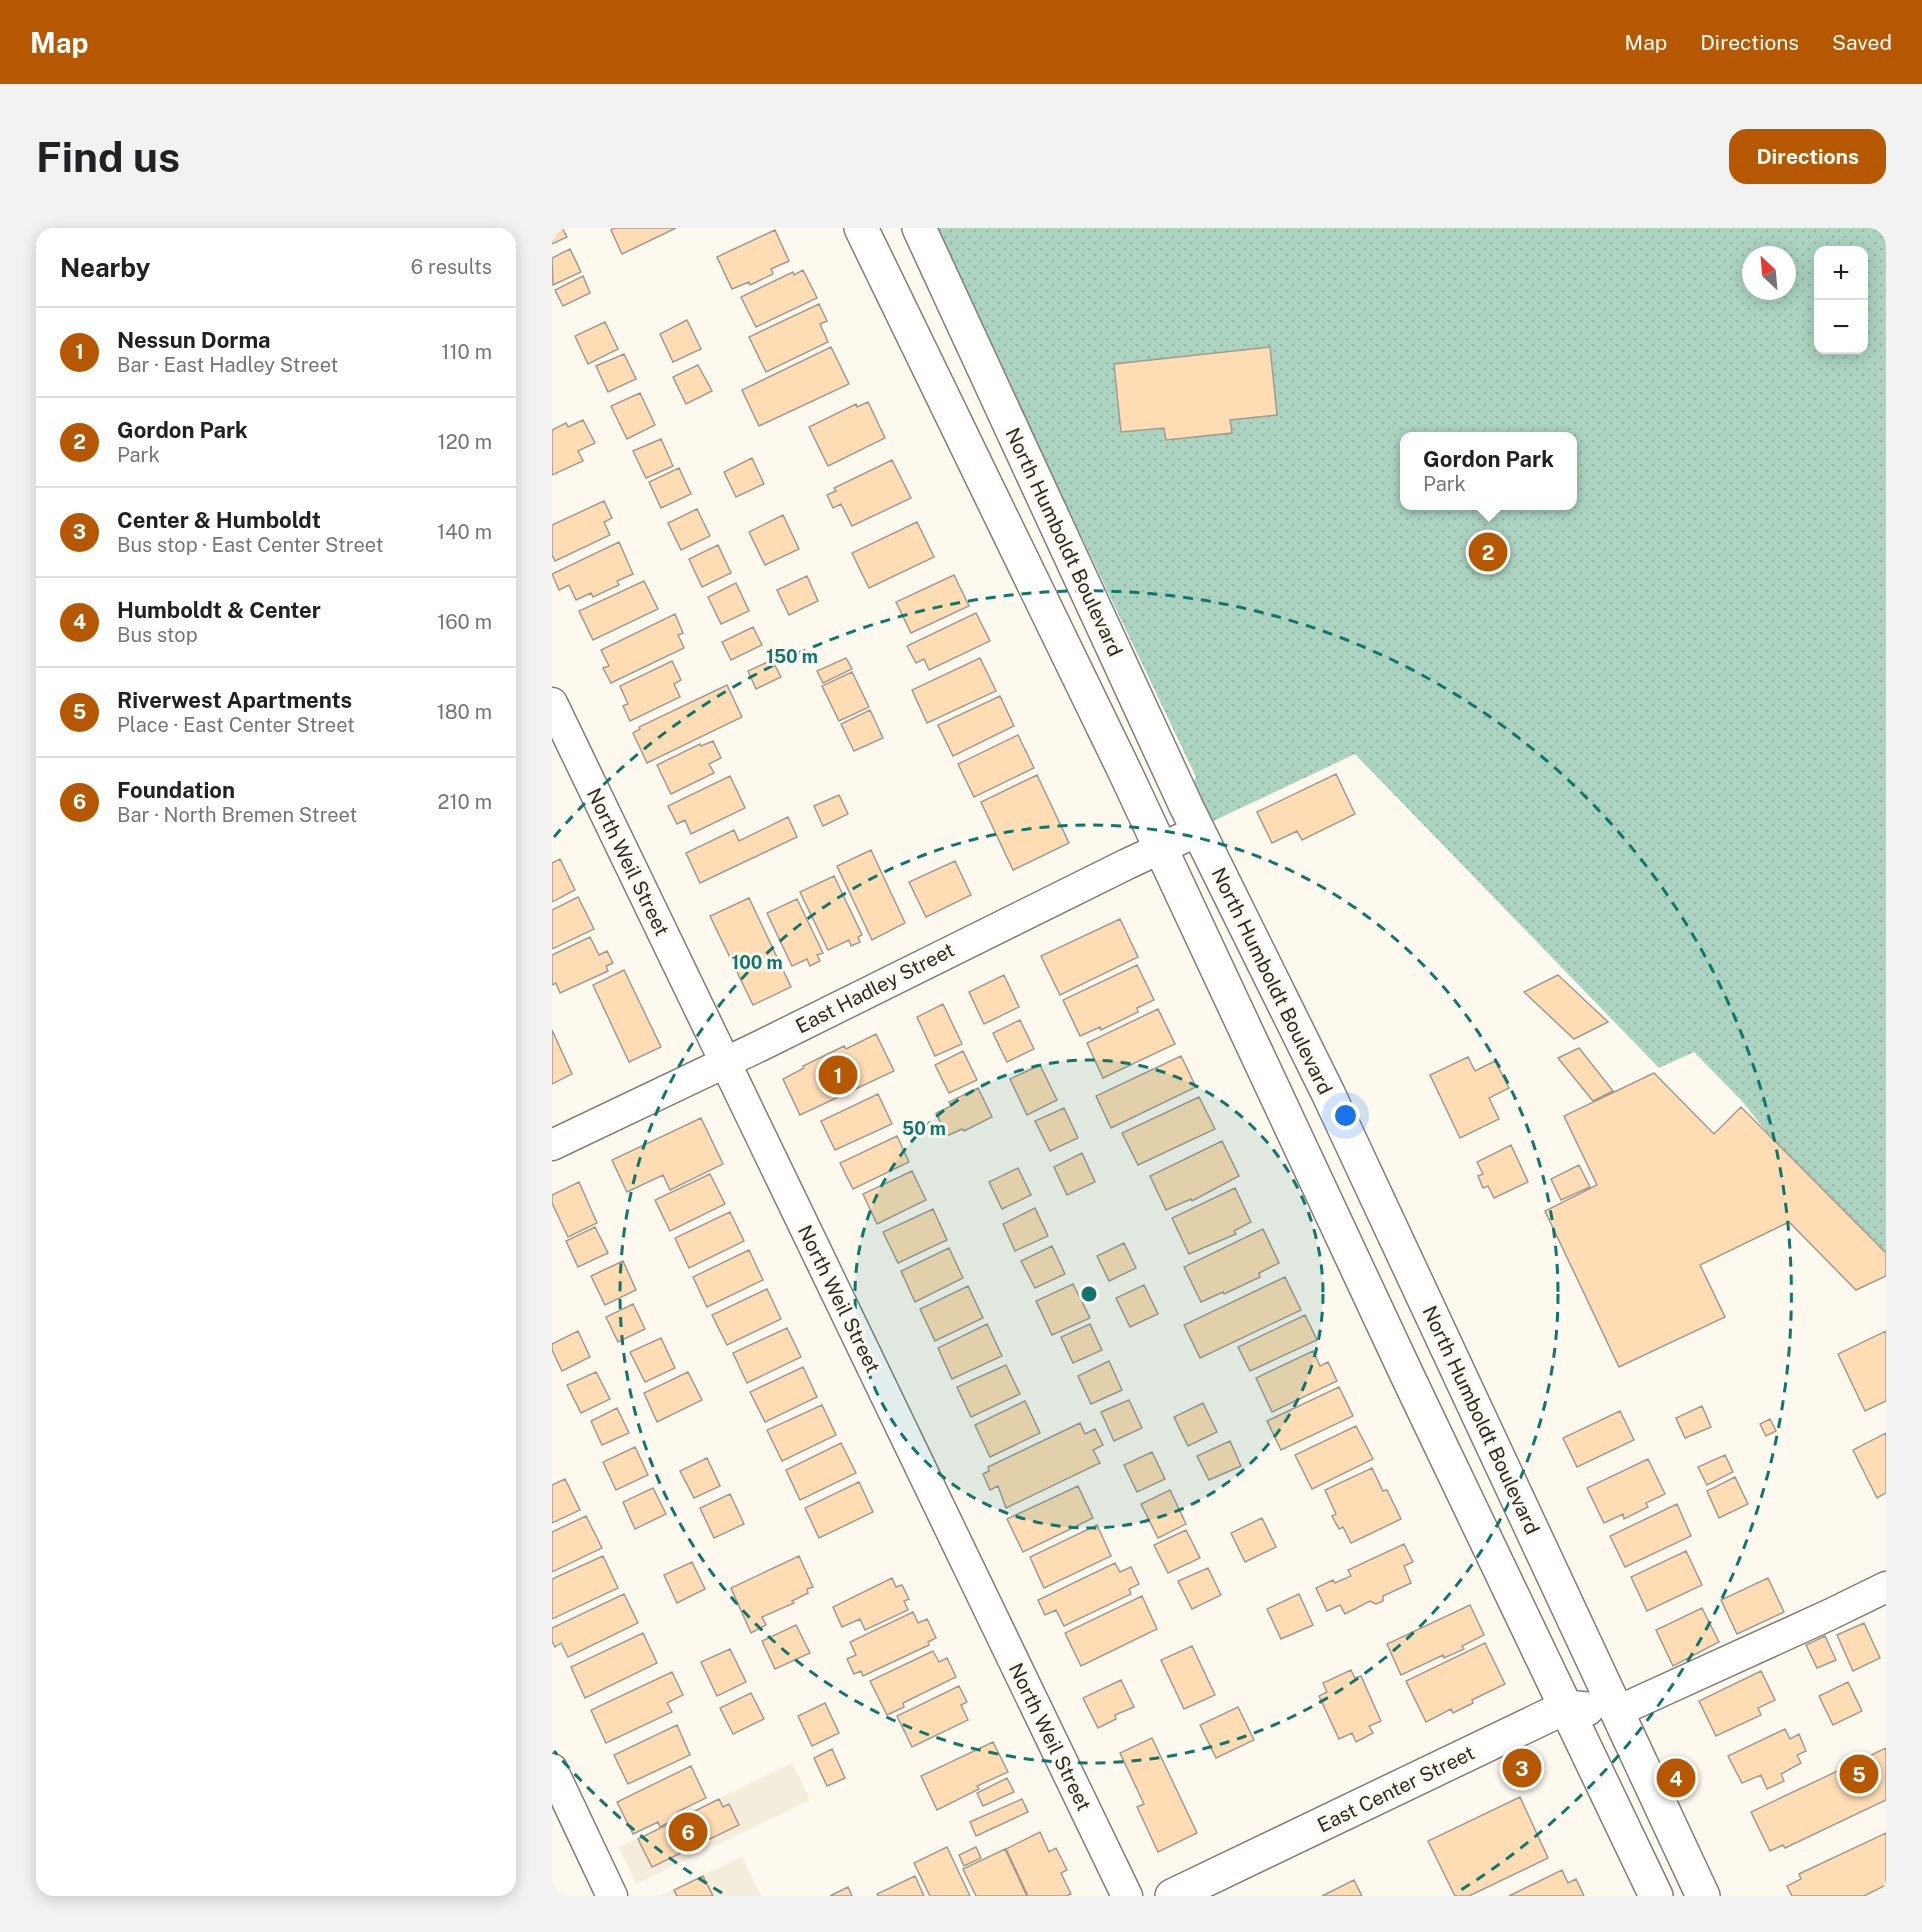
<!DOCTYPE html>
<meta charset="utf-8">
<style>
body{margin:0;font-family:"Public Sans",sans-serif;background:#f2f2f2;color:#202124}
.controls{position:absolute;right:18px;top:18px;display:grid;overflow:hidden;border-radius:12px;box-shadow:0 3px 15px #0003}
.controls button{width:54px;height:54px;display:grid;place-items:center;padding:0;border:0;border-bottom:2px solid #e0e0e0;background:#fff;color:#202124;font:30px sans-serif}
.compass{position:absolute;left:1190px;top:18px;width:54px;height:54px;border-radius:50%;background:#fff;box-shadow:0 3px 15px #0003;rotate:334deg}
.you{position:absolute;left:794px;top:888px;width:21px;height:21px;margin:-15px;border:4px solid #fff;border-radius:50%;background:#1a73e8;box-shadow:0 0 0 9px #1a73e833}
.badge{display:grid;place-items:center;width:39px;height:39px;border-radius:50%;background:#b55801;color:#fff;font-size:20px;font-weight:700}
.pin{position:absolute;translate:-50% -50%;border:3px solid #fff;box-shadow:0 2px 6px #0006}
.popup{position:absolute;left:848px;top:204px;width:177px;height:78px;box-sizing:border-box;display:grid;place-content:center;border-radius:12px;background:#fff;filter:drop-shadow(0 2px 4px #0005);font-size:20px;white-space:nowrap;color:#757577}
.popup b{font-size:22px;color:#202124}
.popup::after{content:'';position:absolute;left:50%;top:100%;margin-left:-12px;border:12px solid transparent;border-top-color:#fff}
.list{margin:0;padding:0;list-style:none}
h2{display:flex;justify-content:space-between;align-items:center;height:78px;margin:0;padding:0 24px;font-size:26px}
h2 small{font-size:20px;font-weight:400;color:#757577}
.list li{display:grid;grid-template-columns:39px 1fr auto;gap:18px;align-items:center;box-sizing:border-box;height:90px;padding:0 24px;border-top:2px solid #e0e0e0}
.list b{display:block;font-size:22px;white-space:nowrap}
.list p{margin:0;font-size:20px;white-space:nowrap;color:#757577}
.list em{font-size:20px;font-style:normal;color:#757577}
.map{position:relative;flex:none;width:1334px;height:1668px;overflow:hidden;border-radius:18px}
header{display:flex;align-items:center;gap:36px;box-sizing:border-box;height:84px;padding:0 30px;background:#b55801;color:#fff}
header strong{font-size:28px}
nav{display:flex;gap:33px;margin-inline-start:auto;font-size:21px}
.intro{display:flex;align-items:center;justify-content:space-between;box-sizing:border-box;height:144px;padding:0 36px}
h1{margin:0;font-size:42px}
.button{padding:15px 27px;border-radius:18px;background:#b55801;color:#fff;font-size:21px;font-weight:700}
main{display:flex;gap:36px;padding:0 36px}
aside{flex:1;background:#fff;border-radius:18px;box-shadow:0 3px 15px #0003}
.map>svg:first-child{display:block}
.built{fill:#f5eddc}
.park{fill:url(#park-dots);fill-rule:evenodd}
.building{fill:#ffddb4;stroke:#a19a92;stroke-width:1.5}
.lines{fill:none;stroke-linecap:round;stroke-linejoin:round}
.street-casing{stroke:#827e75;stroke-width:33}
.secondary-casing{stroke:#827e75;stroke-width:36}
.street{stroke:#fff;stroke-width:30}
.secondary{stroke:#fff;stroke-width:33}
.ring{fill:none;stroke:#0f766e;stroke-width:3;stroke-dasharray:10 8}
.labels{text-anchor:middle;stroke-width:6;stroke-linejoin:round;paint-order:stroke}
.street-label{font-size:20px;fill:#2b2a26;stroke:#fdf9ef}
.centre{fill:#0f766e;stroke:#fdf9ef;stroke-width:3}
.ring-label{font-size:18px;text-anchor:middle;font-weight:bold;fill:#0f766e;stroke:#fdf9ef;stroke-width:6;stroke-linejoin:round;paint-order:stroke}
</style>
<header>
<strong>Map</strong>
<nav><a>Map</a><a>Directions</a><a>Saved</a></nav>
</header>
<div class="intro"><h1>Find us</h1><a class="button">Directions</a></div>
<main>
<aside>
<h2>Nearby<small>6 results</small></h2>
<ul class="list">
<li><span class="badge">1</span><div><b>Nessun Dorma</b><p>Bar · East Hadley Street</p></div><em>110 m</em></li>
<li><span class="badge">2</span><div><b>Gordon Park</b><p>Park</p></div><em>120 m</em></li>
<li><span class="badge">3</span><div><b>Center &amp; Humboldt</b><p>Bus stop · East Center Street</p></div><em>140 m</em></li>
<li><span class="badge">4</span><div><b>Humboldt &amp; Center</b><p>Bus stop</p></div><em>160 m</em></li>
<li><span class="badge">5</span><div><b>Riverwest Apartments</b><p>Place · East Center Street</p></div><em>180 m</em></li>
<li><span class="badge">6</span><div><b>Foundation</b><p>Bar · North Bremen Street</p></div><em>210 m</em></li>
</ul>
</aside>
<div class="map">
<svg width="1334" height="1668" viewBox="0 0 1334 1668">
<defs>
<pattern id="park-dots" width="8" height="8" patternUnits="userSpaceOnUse" patternTransform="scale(1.5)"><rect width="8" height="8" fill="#abd3c0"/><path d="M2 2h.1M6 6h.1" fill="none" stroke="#93b5a5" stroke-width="1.8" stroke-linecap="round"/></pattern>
</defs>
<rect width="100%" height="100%" fill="#fdf9ef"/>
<path class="built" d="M240,1535L258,1572L84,1656L67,1619Z
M190,1628L209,1668H108Z"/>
<path class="park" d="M386,0H1334V1032L1225,917L1190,873L1142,824L1107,840L803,526L657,595L640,560L644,549L404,45ZM1266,22H1312V122H1266ZM1199,27H1235V63H1199ZM852,208H1020V278H852Z"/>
<path class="building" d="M0,0H10L15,9L0,16Z
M62,0H124L70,26L59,2Z
M223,2L237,33L219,41L221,46L198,57L197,54L180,61L165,29Z
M18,21L29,44L1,57L0,30Z
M251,42L265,70L204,99L189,69L241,44L242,47Z
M31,48L38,65L11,78L3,62Z
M267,76L275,93L268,96L276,114L214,144L197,109Z
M135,92L149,121L121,134L108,106Z
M53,94L66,121L36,136L23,108Z
M279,119L297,156L207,198L190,162Z
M718,119L725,187L678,192L680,205L614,212L612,200L569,204L562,136Z
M72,126L84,151L56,164L44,138Z
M146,137L160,163L134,176L121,149Z
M88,165L103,197L75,211L59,178Z
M316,174L333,210L276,238L257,199L304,176L305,179Z
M31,192L43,215L26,223L31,233L0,247V202L14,195L16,199Z
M109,211L121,238L94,250L81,223Z
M200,230L212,256L184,269L172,244Z
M340,232L359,270L300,298L289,276L281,280L275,267L284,263L282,260Z
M127,240L139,266L109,280L97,254Z
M52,273L60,290L52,294L58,307L3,333L0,327V297Z
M145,281L158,308L129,322L116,295Z
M231,287L247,321L213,337L197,304Z
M365,294L382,329L317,360L300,325Z
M67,314L81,346L65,353L67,357L41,369L39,365L24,372L17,357L7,362L0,346Z
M166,317L179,345L150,359L137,331Z
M402,347L417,378L359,405L344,374Z
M255,348L266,373L237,387L225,362Z
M92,353L106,381L41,412L27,383Z
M184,355L197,383L169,396L156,369Z
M424,385L438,413L377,442L372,431L364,435L355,418Z
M123,386L131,405L126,407L132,420L59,455L51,440L57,438L49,422Z
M201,399L210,417L179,432L170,414Z
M294,430L300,441L271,455L265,443Z
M428,430L444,463L375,495L360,462Z
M220,432L229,449L204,461L196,443Z
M120,433L129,452L122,456L128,469L78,493L71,478L76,476L68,458Z
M300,444L317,479L287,493L270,458Z
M175,457L190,489L95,535L81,505L88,501L87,499Z
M448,468L462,498L401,528L386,497Z
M318,482L331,510L302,523L289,496Z
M466,507L482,540L422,569L406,536Z
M161,513L169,530L157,536L162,545L119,566L105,537L148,516L149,518Z
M784,546L803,586L750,612L745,603L720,615L705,584Z
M485,547L517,615L461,642L429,574Z
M178,548L193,580L139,606L133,592L125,596L116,578Z
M287,567L296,586L271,598L262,578Z
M236,589L245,609L148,655L134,625L182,602L187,613Z
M319,622L353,695L320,712L285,638Z
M8,631L23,662L0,674V635Z
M403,633L419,667L374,689L357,654Z
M282,648L310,707L306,709L308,714L299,718L297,712L276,722L248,664Z
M26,669L42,701L0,721V682Z
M197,670L239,759L201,777L158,688Z
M245,671L271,725L265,727L268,733L258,738L255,731L240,738L215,685Z
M568,691L586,729L508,767L489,728Z
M38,709L47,727L55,723L61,735L54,738L56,743L8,765L4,755L0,757V727Z
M585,737L602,772L585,780L586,784L549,802L548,799L528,808L511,772Z
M72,742L109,819L77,834L41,757Z
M452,747L467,779L432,796L417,764Z
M1006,747L1056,794L1022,811L972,764Z
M391,776L410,816L383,828L365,789Z
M606,781L623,816L551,850L535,815Z
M468,792L482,821L455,834L441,805Z
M0,802L20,846L0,856Z
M324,806L342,843L248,887L231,851L252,840L251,838L292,818L294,821Z
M1027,820L1061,863L1041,873L1006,830Z
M411,823L425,852L397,865L383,837Z
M629,828L644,859L559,900L544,868Z
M916,829L923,843L943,833L957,860L937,870L947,891L908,910L878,847Z
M488,837L505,872L475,887L458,851Z
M1102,845L1162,906L1189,879L1334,1025V1048L1304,1062L1237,994L1148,1037L1173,1089L1067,1139L993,983L1045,957L1012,888Z
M426,860L440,889L412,903L410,901L395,908L384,885L399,878L397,874Z
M326,866L340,896L283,922L269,893Z
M647,869L663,901L586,937L570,905Z
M512,880L526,910L498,923L483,893Z
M149,890L171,936L118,962L111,947L75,964L60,932Z
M345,908L357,934L301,961L288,935Z
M670,913L687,948L640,973L639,971L614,982L598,948Z
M959,917L976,954L942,970L936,958L931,960L926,948L931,946L925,934Z
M530,925L543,954L515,967L502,939Z
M1027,937L1038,959L1009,972L999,951Z
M466,940L479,967L450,981L437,954Z
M360,943L374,972L325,996L311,966Z
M158,946L173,976L118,1003L103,972Z
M27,954L45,995L16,1009L0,975V967Z
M683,960L699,994L682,1003L684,1006L637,1026L620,990Z
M483,980L496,1008L463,1023L451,996Z
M381,981L395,1012L346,1035L331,1004Z
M178,984L192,1013L137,1040L123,1010Z
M43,999L56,1025L26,1039L14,1013Z
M711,1001L727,1035L707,1045L708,1049L672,1066L671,1064L649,1074L632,1039Z
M572,1015L584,1040L557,1053L545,1028Z
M500,1018L513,1046L483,1060L469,1033Z
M397,1020L411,1050L363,1074L349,1043Z
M197,1022L211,1052L155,1079L141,1049Z
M71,1033L84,1062L53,1077L39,1048Z
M733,1049L749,1082L648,1130L632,1097Z
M521,1056L538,1090L500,1107L484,1073Z
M592,1057L606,1086L578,1099L564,1070Z
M416,1058L431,1090L383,1113L368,1081Z
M215,1061L229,1091L175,1117L160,1087Z
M81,1076L93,1101L66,1114L54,1089Z
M753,1087L765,1112L698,1143L686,1119Z
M435,1096L450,1128L400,1151L386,1120Z
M538,1096L550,1122L521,1135L509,1109Z
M235,1100L249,1129L195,1155L181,1125Z
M26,1103L38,1129L10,1143L0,1122V1116Z
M1334,1103V1173L1313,1183L1286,1126Z
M109,1110L123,1140L93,1154L78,1124Z
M761,1123L768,1138L776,1134L785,1153L720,1184L704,1150Z
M557,1133L570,1162L539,1176L526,1148Z
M454,1137L468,1166L419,1189L405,1159Z
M251,1139L265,1169L213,1194L198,1164Z
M44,1144L58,1171L29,1185L15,1157Z
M136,1144L150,1172L105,1194L92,1165Z
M787,1159L801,1188L729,1222L715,1193Z
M577,1172L590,1200L562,1213L549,1184Z
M473,1173L488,1205L438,1229L423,1197Z
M651,1175L665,1204L636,1218L622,1189Z
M270,1177L284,1207L230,1233L215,1202Z
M1150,1178L1159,1199L1133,1210L1124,1190Z
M65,1180L77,1205L50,1217L39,1193Z
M1068,1183L1082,1212L1025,1239L1011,1210Z
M1218,1191L1224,1203L1214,1208L1208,1196Z
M528,1195L533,1206L543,1201L551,1217L541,1222L548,1235L454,1280L446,1258L438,1262L431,1246L437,1243L436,1239Z
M804,1198L821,1231L760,1261L743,1227Z
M1334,1205V1265L1325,1270L1301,1222Z
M678,1213L689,1238L657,1252L645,1228Z
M289,1215L304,1245L248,1272L234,1242Z
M83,1219L96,1247L64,1262L51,1234Z
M600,1224L613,1251L585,1264L572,1237Z
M1173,1227L1181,1244L1155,1257L1146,1239Z
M155,1230L168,1258L142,1270L128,1243Z
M1096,1231L1113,1266L1094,1275L1096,1279L1072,1291L1071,1286L1052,1295L1035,1260Z
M820,1240L831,1263L835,1262L849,1291L799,1315L791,1299L787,1301L780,1288L784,1286L773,1262Z
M1183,1249L1196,1276L1167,1290L1155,1263Z
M13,1251L28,1282L0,1295V1257Z
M307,1254L321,1284L267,1310L253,1280Z
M526,1258L541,1290L471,1324L455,1291Z
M101,1260L114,1286L83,1301L71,1274Z
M618,1262L634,1296L606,1310L589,1276Z
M178,1266L192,1296L162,1310L148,1280Z
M1125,1276L1139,1308L1073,1339L1058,1308Z
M34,1288L50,1320L0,1344V1304Z
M710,1290L724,1319L693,1334L679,1305Z
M545,1297L559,1328L492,1360L478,1329Z
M634,1302L648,1330L616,1345L602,1317Z
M852,1316L861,1334L852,1338L859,1355L831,1368V1373L824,1376L818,1373L793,1386L788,1377L775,1383L764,1360L781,1352L783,1355L799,1348L796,1342Z
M1134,1323L1150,1357L1095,1383L1079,1349Z
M51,1328L66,1360L0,1391V1351Z
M247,1328L261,1359L255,1361L256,1365L240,1373L242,1375L210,1389L214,1397L199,1405L179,1360Z
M140,1334L153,1361L125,1375L112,1347Z
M563,1335L568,1344L579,1339L587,1356L577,1361L579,1366L512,1398L504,1382L493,1387L486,1372Z
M656,1340L669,1367L640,1381L626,1353Z
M340,1350L344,1359L350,1357L357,1371L352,1373L356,1382L313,1402L308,1391L290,1399L281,1379Z
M1216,1350L1232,1384L1185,1406L1169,1372Z
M72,1366L86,1395L16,1429L9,1415L3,1419L0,1413V1400Z
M747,1366L761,1397L729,1411L715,1381Z
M590,1368L605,1401L529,1438L513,1405Z
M918,1377L932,1407L910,1418L912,1421L892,1430L891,1427L849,1447L835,1416Z
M1150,1380L1167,1414L1121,1438L1104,1402Z
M361,1384L366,1395L375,1391L384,1410L376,1414L377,1417L311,1448L309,1443L302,1446L295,1431L304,1427L298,1414Z
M1312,1395L1328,1430L1301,1443L1285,1407Z
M244,1397L258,1425L223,1441L210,1413Z
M91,1405L105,1435L33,1470L19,1439Z
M1273,1408L1284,1432L1265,1440L1254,1417Z
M933,1415L953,1456L920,1472L921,1475L901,1485L899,1481L874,1494L854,1453Z
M640,1418L663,1467L632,1481L609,1432Z
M178,1421L194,1454L165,1468L149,1434Z
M381,1423L387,1434L395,1430L404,1449L351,1475L352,1479L335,1487L318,1453Z
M799,1442L803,1450L809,1448L829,1493L817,1498L821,1505L804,1514L800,1505L787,1511L767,1468L775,1464L771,1455Z
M1209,1443L1223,1472L1206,1480L1209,1487L1164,1508L1147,1473Z
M120,1444L131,1467L115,1475L120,1484L54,1515L39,1482Z
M569,1452L582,1479L563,1487L564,1491L546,1500L531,1470Z
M1296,1454L1310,1483L1281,1497L1267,1468Z
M407,1458L415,1474L409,1477L416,1492L360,1519L345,1488Z
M199,1465L212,1491L181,1506L168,1480Z
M273,1475L287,1505L260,1518L246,1488Z
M686,1479L702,1512L664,1530L648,1497Z
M125,1497L138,1527L76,1556L62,1527Z
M1233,1501L1238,1511L1247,1506L1254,1523L1245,1527L1249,1535L1229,1546L1232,1553L1215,1561L1209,1547L1190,1555L1176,1528Z
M600,1510L645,1605L606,1624L585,1579L592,1576L568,1525Z
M441,1514L456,1544L425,1558L427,1561L385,1582L369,1548Z
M1334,1520V1572L1233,1620L1231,1617L1218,1623L1199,1584Z
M280,1521L293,1550L275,1558L262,1530Z
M139,1538L154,1570L125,1584L127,1589L108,1599L106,1594L81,1606L65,1574Z
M455,1550L462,1564L431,1578L425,1565Z
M968,1569L996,1630L917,1668H903L876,1613Z
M167,1571L171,1579L177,1576L187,1597L100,1639L86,1611Z
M470,1571L476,1584L424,1608L418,1594Z
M488,1604L497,1624L504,1620L515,1642L509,1645L519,1666L514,1668H476L454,1621Z
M1334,1605V1657L1312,1668H1240L1235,1658L1249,1651L1247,1646Z
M395,1619L418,1668H378L362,1635Z
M424,1619L429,1630L412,1638L407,1627Z
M453,1621L475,1668H424L411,1641Z
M1010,1642L1016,1655L1024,1651L1032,1668H957Z
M151,1648L161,1668H125L122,1662Z
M363,1648L372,1668H326L325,1666Z
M802,1652L810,1668H770Z
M296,1659L300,1668H278Z"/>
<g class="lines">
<g class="street-casing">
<path id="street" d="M0,475L575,1668
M0,917L208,818L575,636L646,603
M1064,1484L1279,1386L1334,1359
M0,1541L60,1668"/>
</g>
<g class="secondary-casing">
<path id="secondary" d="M309,0L573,544L855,1147L1104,1668
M367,0L634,578L776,865L1151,1668
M620,1668L1014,1479L1035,1481"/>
</g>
<use href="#street" class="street"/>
<use href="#secondary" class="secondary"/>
</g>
<circle cx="537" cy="1066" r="234" fill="#0f766e" fill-opacity=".12"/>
<g class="ring">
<circle cx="537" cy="1066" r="234"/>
<circle cx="537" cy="1066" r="469"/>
<path d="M170 1665A703 703 0 0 1 2 1523M2 609A703 703 0 1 1 904 1665"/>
</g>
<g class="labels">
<g class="street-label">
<text transform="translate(512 314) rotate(65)" y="7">North Humboldt Boulevard</text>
<text transform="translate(76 634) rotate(64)" y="7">North Weil Street</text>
<text transform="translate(720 753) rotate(64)" y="7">North Humboldt Boulevard</text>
<text transform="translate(323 760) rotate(-27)" y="7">East Hadley Street</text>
<text transform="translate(287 1071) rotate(64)" y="7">North Weil Street</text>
<text transform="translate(929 1192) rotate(65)" y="7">North Humboldt Boulevard</text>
<text transform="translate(498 1509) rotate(64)" y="7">North Weil Street</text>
<text transform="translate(844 1561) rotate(-26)" y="7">East Center Street</text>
</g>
</g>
<circle cx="537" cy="1066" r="9" class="centre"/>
<g class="ring-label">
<text x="240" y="435">150 m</text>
<text x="205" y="741">100 m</text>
<text x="372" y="907">50 m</text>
</g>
</svg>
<div class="controls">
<button>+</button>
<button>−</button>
</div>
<svg class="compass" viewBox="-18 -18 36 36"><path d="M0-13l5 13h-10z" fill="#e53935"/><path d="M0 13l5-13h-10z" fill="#757577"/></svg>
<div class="you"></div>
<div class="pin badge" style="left:286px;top:847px">1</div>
<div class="pin badge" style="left:936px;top:324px">2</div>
<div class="popup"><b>Gordon Park</b>Park</div>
<div class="pin badge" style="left:970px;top:1540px">3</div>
<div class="pin badge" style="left:1124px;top:1550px">4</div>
<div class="pin badge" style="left:1307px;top:1546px">5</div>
<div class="pin badge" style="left:136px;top:1604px">6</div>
</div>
</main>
